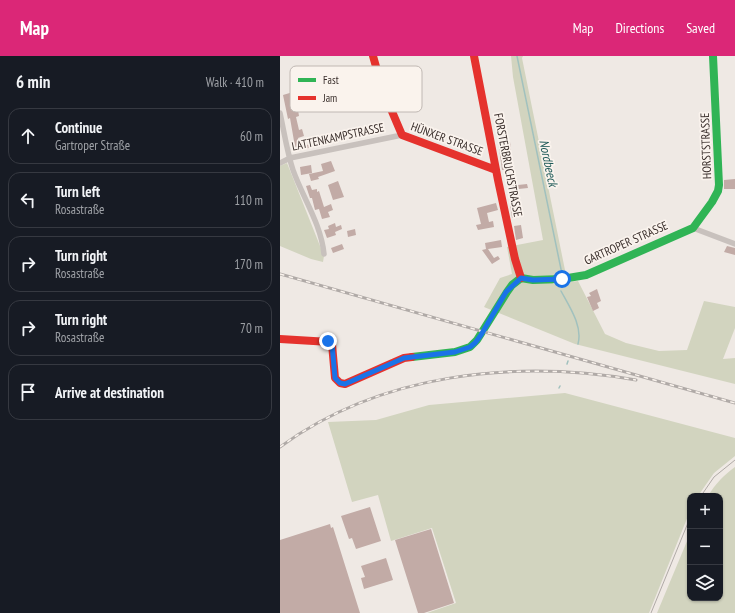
<!DOCTYPE html>
<meta charset="utf-8">
<style>
body{margin:0;font-family:"PT Sans Narrow",sans-serif;background:#242831;color:#f1f3f6}
.controls{position:absolute;right:12px;bottom:12px;display:grid;overflow:hidden;border-radius:8px;box-shadow:0 1px 3px #0004}
.controls button{width:36px;height:36px;display:grid;place-items:center;padding:0;border:0;border-bottom:1px solid #363941;background:#171b24;color:#f1f3f6;font:20px sans-serif}
.stop{position:absolute;width:12px;height:12px;margin:-9px;border:3px solid #1a73e8;border-radius:50%;background:#fff}
.stop.end{background:#1a73e8;border-color:#fff;box-shadow:0 1px 4px #0008}
.list{margin:0;padding:0;list-style:none}
h2{display:flex;justify-content:space-between;align-items:center;height:52px;margin:0;padding:0 16px;font-size:17px}
h2 small{font-size:13px;font-weight:400;color:#9ea1a6}
.list li{display:grid;grid-template-columns:26px 1fr auto;gap:12px;align-items:center;box-sizing:border-box;height:56px;margin:0 8px 8px;padding:0 8px;border:1px solid #363941;border-radius:12px}
.list b{display:block;font-size:15px;white-space:nowrap}
.list p{margin:0;font-size:13px;white-space:nowrap;color:#9ea1a6}
.list em{font-size:13px;font-style:normal;color:#9ea1a6}
.icon{flex:none;width:22px;height:22px;fill:none;stroke:currentColor;stroke-width:2;stroke-linecap:round;stroke-linejoin:round}
.map{position:relative;flex:none;width:455px;height:557px;overflow:hidden}
header{display:flex;align-items:center;gap:24px;box-sizing:border-box;height:56px;padding:0 20px;background:#db2777;color:#fff}
header strong{font-size:19px}
nav{display:flex;gap:22px;margin-inline-start:auto;font-size:14px}
main{display:flex}
aside{flex:1;background:#171b24}
.map>svg:first-child{display:block}
.green{fill:#d2d4bf}
.lines{fill:none;stroke-linecap:round;stroke-linejoin:round}
.stream{stroke:#a1c1be;stroke-width:1.5}
.building{fill:#c2aba6}
.street{stroke:#c8c1bd;stroke-width:5.5}
.fast{stroke:#30b455;stroke-width:8}
.jam{stroke:#e5322d;stroke-width:8}
.tram{stroke:#b0aaa7;stroke-width:1}
.rail-casing{stroke:#b0aaa7;stroke-width:3}
.rail{stroke:#faf3ed;stroke-width:1.5;stroke-dasharray:4.5;stroke-linecap:butt}
.route{stroke:#1a73e8;stroke-width:5}
.labels{text-anchor:middle;stroke-width:3.5;stroke-linejoin:round;paint-order:stroke}
.street-label{font-size:12px;fill:#392e2b;stroke:#faf3ed}
.water-label{font-size:13px;font-style:italic;fill:#205b59;stroke:#faf3ed}
.key{fill:#faf3ed;stroke:#c0b8b3;stroke-width:1}
.key-label{font-size:11px;fill:#392e2b}
</style>
<header>
<strong>Map</strong>
<nav><a>Map</a><a>Directions</a><a>Saved</a></nav>
</header>
<main>
<aside>
<h2>6 min<small>Walk · 410 m</small></h2>
<ul class="list">
<li><svg class="icon" aria-label="ahead" viewBox="0 0 24 24"><path d="M12 20V5M6 11l6-6 6 6"/></svg><div><b>Continue</b><p>Gartroper Straße</p></div><em>60 m</em></li>
<li><svg class="icon" aria-label="left" viewBox="0 0 24 24"><path d="M17 20v-9H6M10 6l-5 5 5 5"/></svg><div><b>Turn left</b><p>Rosastraße</p></div><em>110 m</em></li>
<li><svg class="icon" aria-label="right" viewBox="0 0 24 24"><path d="M7 20v-9h11M14 6l5 5-5 5"/></svg><div><b>Turn right</b><p>Rosastraße</p></div><em>170 m</em></li>
<li><svg class="icon" aria-label="right" viewBox="0 0 24 24"><path d="M7 20v-9h11M14 6l5 5-5 5"/></svg><div><b>Turn right</b><p>Rosastraße</p></div><em>70 m</em></li>
<li><svg class="icon" aria-label="arrive" viewBox="0 0 24 24"><path d="M6 21V4h12l-3 4 3 4H6"/></svg><div><b>Arrive at destination</b></div></li>
</ul>
</aside>
<div class="map">
<svg width="455" height="557" viewBox="0 0 455 557">
<rect width="100%" height="100%" fill="#efe9e4"/>
<path class="green" d="M231,0H243L242,2L286,219L270,220L273,228L298,225L325,278L346,287L379,295L407,294L424,245L455,251V272L443,303L455,302V328L295,288L204,251L220,222L232,218L227,191L263,184L233,21Z
M7,107L44,200L43,206L31,203L0,190V110Z
M285,337L455,382V400L434,417L418,440H410V455L369,557H147L176,547L152,472L111,485L98,439L72,446L48,366L96,364L149,349Z
M455,411V557H377L410,478V542H440V440H428C435,428 444,419 455,411Z"/>
<g class="lines">
<path class="stream" d="M237,0L282,218
M281,235C289,250 303,270 298,288
M287,308L288,305
M279,332L280,330"/>
</g>
<path class="building" d="M13,36L16,54H18L19,60L16,61L19,74L22,73L24,80L18,82L21,93L14,94L12,86L14,85L10,62L8,63L3,39Z
M38,81L40,90L23,93L22,90L31,88L30,83Z
M222,84V87L230,86L231,94L224,95L226,106L232,104L233,112L222,114L218,85Z
M51,105L55,115L38,121L39,123L31,125L29,118L43,115L41,108Z
M31,109L32,117L21,119L20,111Z
M455,123V133H444V124Z
M58,125L64,141L53,144L48,129Z
M247,128L248,132L229,134V130Z
M30,129L32,134L37,133V136L39,135L44,151L51,148L53,154L48,156L50,161L42,163L39,153L35,154L32,142H30L26,130Z
M216,147L218,154L207,157L209,166L213,165L214,171L198,174L196,169L201,168L197,152Z
M237,147L239,160L232,162L230,149Z
M55,167L56,171L61,169L62,173L55,176L56,179L47,182L44,174L49,173L48,170Z
M241,169L243,182L236,184L234,170Z
M75,173L76,179L68,181L67,175Z
M221,184L222,191L208,193L214,202L218,200L220,203L212,208L202,194L206,193L205,187Z
M62,188L64,193L53,197L51,192Z
M447,190L455,192V199L444,196Z
M317,233L321,245L317,247L319,252L313,255L307,241L311,240L309,237Z
M90,451L101,485L76,493L72,482L69,483L61,460Z
M50,468L51,472L53,471L80,557H0V484Z
M151,473L174,547L144,557H138L115,484Z
M106,502L113,524L84,533L81,522L85,521L81,510Z"/>
<g class="lines">
<path class="street" d="M0,57C4,75 7,96 13,114C23,142 41,168 44,198
M0,107L10,102L122,79
M413,172L455,188"/>
<path class="fast" d="M241,222L253,224L282,223L306,219L413,172L432,146L438,135L439,129L433,0
M132,301L175,296L190,291L197,284L227,236L232,229L241,222"/>
<path class="jam" d="M93,0L102,32L122,79L216,114
M194,0L218,124L235,203L241,222
M0,283L50,286L52,288L55,322L60,327L65,328L124,302L132,301"/>
<path class="tram" d="M421,440L434,421L455,404
M371,557L410,462"/>
<g class="rail-casing">
<path id="rail" d="M0,218L455,347
M0,391C101,317 236,303 356,324"/>
</g>
<use href="#rail" class="rail"/>
</g>
<g class="lines">
<path class="route" d="M48,285L52,288L55,322L60,327L65,328L124,302L175,296L190,291L195,287L201,279L226,236L241,222L253,224L282,223"/>
</g>
<g class="labels">
<g class="street-label">
<text transform="translate(58 81) rotate(-12)" y="4">LATTENKAMPSTRASSE</text>
<text transform="translate(167 83) rotate(20)" y="4">HÜNXER STRASSE</text>
<text transform="translate(426 90) rotate(-92)" y="4">HORSTSTRASSE</text>
<text transform="translate(228 109) rotate(79)" y="4">FORSTERBRUCHSTRASSE</text>
<text transform="translate(346 187) rotate(-24)" y="4">GARTROPER STRASSE</text>
</g>
<g class="water-label">
<text transform="translate(269 107) rotate(78)" y="5">Nordbeeck</text>
</g>
</g>
<rect x="10" y="10" width="132" height="46" rx="6" class="key"/>
<rect x="18" y="22" width="18" height="4" fill="#30b455"/>
<rect x="18" y="40" width="18" height="4" fill="#e5322d"/>
<g class="key-label">
<text x="43" y="28">Fast</text>
<text x="43" y="46">Jam</text>
</g>
</svg>
<div class="controls">
<button>+</button>
<button>−</button>
<button><svg class="icon" aria-label="layers" viewBox="0 0 24 24"><path d="M12 4l9 5-9 5-9-5zM3 14l9 5 9-5"/></svg></button>
</div>
<div class="stop" style="left:282px;top:223px"></div>
<div class="stop end" style="left:48px;top:285px"></div>
</div>
</main>
